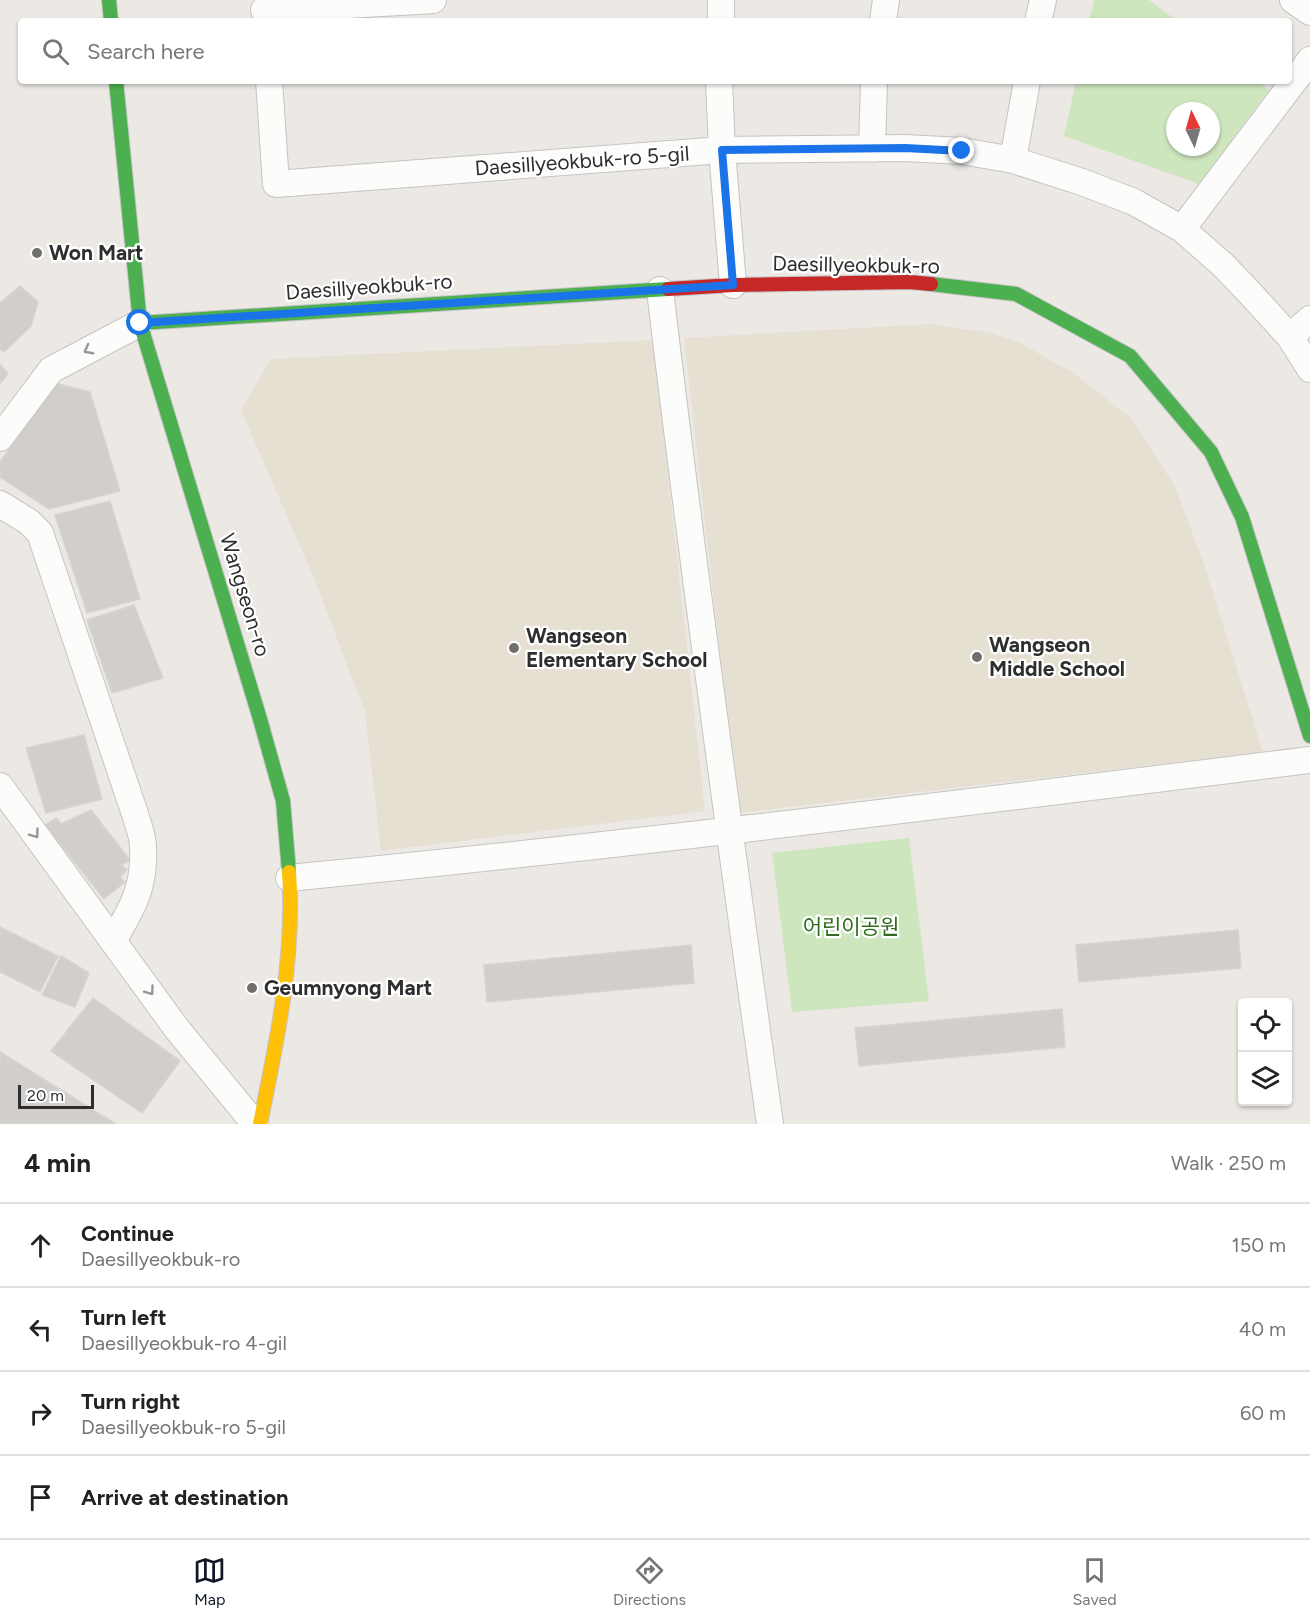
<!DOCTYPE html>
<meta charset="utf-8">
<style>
body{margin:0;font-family:Figtree,"Noto Sans KR",sans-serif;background:#f6f6f6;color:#222}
.controls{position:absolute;right:18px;bottom:18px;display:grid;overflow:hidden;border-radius:6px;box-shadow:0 2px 4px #0004}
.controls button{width:54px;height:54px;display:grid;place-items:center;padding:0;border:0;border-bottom:2px solid #e0e0e0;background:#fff;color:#222;font:30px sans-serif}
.compass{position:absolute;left:1166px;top:102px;width:54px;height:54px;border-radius:50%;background:#fff;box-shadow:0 2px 4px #0004;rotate:355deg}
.scale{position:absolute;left:18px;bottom:15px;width:76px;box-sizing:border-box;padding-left:6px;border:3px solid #2e2e2e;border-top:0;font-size:16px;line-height:21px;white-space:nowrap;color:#2e2e2e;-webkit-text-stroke:4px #fff;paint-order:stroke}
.stop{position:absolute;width:18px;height:18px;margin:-14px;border:4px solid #1a73e8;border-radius:50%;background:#fff}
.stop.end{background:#1a73e8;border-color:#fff;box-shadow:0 2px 6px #0008}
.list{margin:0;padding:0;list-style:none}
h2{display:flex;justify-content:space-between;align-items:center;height:78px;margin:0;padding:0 24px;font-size:26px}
h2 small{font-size:20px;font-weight:400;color:#767676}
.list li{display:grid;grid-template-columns:39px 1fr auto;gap:18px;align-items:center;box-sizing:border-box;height:84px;padding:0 24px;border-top:2px solid #e0e0e0}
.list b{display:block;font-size:22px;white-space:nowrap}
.list p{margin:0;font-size:20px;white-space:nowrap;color:#767676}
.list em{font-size:20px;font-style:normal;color:#767676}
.icon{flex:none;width:33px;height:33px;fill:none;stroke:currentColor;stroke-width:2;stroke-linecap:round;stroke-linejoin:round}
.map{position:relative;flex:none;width:1310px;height:1124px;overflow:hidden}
.search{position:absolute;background:#fff;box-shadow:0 2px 4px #0004;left:18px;right:18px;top:18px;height:66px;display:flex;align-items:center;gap:15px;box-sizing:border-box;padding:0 21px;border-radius:6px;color:#767676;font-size:22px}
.sheet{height:414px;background:#fff}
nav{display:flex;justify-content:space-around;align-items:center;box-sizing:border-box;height:84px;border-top:2px solid #e0e0e0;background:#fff;font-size:16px;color:#767676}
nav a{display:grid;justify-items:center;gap:3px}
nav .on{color:#111827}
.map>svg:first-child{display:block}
.education{fill:#e6e0d3}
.green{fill:#cee6be;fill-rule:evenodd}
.building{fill:#d1cecb;stroke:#d7d4d0;stroke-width:1.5}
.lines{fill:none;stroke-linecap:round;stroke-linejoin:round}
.street-casing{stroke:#c5c4c5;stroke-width:28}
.fast-casing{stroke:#c5c4c5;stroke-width:16}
.slow-casing{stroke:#c5c4c5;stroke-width:16}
.jam-casing{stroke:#c5c4c5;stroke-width:16}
.street{stroke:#fcfcfb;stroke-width:26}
.fast{stroke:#4caf50;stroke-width:14}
.slow{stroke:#ffc107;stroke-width:14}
.jam{stroke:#c62828;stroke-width:14}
.oneway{stroke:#959594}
.route{stroke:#1a73e8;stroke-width:8}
.poi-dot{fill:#706f6e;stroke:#fff;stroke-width:2}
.labels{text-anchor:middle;stroke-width:4.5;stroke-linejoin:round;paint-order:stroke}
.street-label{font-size:21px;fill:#2e2e2e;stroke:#fff}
.poi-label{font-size:21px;font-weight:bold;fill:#2e2e2e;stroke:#fff;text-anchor:start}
.park-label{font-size:21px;fill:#2c6e1b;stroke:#fff}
</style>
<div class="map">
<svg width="1310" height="1124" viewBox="0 0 1310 1124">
<rect width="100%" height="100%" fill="#ece8e4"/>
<path class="education" d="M931,324L991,333L1020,343L1072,372L1132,419L1174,485L1203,561L1263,752L738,813L684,338Z
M653,340L705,811L381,851L365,712L316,583L241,410L271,359Z"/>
<path class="green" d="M1094,0H1149L1177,21H1089Z
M1076,81H1257L1269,90L1199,184L1064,136ZM1175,111H1211V147H1175Z
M909,838L929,1001L792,1012L772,853Z"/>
<path class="building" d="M20,286L38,302L31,326L4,352L0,349V303Z
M0,364L8,374L0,383Z
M55,383L90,392L120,491L49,509L0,477V462Z
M110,501L140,599L87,613L55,515Z
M134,605L163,678L112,693L87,620Z
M84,735L102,799L46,813L26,748Z
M91,810L130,860L121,865L127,870L120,877L125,882L104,899L45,825L57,818L61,824Z
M0,927L58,956L40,992L0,972Z
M1238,930L1241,968L1079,982L1076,945Z
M691,945L694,983L487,1002L484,965Z
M61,956L89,973L75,1007L42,995Z
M93,998L180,1061L142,1113L51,1051Z
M1062,1009L1065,1047L859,1066L855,1028Z
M0,1052L116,1124H0Z"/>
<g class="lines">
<g class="street-casing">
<path id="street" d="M1293,0L1310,12
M264,10L433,0
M721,21V0
M883,21L886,0
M1038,21L1043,0
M269,81L276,184L722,150L905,148L962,151L1013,160L1082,182L1134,202L1182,229L1223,265L1247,290L1290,337L1310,369
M719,81L722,150L733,285
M872,149L874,81
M1013,160L1027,81
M1182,229L1310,60
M660,290C693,569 731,846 770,1124
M1290,337L1310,319
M0,438L51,370L140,323
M0,504L29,522L40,533L135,814C138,824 143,836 143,847C145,887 133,907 113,941
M0,786L177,1029L255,1124
M289,878C630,845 970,802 1310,760"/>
</g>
<g class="fast-casing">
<path id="fast" d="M109,0L111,21
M116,81L140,323L260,719L283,801L289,872
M931,284L1016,294L1130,356L1211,452L1242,517L1310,736
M140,323L668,289"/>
</g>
<g class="slow-casing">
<path id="slow" d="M260,1124C277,1041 295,957 289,872"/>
</g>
<g class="jam-casing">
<path id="jam" d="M668,289L733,285L909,282L931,284"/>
</g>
<use href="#street" class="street"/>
<use href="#fast" class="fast"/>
<use href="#slow" class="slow"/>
<use href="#jam" class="jam"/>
</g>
<defs><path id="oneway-chevron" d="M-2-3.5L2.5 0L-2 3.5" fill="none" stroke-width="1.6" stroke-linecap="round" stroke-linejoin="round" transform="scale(1.5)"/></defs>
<g class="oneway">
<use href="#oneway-chevron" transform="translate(88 350) rotate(152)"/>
<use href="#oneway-chevron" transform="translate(35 834) rotate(54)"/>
<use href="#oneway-chevron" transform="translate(150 991) rotate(54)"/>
</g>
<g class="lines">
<path class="route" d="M140,323L733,285L722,150L905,148L962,151"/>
</g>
<g class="poi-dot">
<circle cx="37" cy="253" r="6"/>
<circle cx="514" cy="648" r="6"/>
<circle cx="977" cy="657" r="6"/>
<circle cx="252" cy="988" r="6"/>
</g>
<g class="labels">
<g class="street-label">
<text transform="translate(582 161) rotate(-4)" y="7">Daesillyeokbuk-ro 5-gil</text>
<text transform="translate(856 265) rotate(1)" y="7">Daesillyeokbuk-ro</text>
<text transform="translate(369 287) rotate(-4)" y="7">Daesillyeokbuk-ro</text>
<text transform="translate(245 595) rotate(73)" y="7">Wangseon-ro</text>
</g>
<g class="poi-label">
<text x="49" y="260">Won Mart</text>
<text x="526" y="643">Wangseon<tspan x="526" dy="24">Elementary School</tspan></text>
<text x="989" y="652">Wangseon<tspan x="989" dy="24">Middle School</tspan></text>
<text x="264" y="995">Geumnyong Mart</text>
</g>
<g class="park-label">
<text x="851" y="934">어린이공원</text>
</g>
</g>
</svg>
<div class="controls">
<button><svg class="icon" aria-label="locate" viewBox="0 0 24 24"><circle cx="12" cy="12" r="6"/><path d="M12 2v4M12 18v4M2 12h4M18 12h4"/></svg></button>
<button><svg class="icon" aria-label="layers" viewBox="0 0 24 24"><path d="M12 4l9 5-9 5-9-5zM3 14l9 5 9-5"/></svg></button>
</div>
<svg class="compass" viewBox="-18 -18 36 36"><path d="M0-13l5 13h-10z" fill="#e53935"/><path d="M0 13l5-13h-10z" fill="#767676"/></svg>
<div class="scale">20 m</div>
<div class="stop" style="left:140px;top:323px"></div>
<div class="stop end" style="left:962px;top:151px"></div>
<div class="search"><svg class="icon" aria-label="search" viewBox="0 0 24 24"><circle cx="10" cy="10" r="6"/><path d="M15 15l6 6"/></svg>Search here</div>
</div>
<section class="sheet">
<h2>4 min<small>Walk · 250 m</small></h2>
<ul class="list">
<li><svg class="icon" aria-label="ahead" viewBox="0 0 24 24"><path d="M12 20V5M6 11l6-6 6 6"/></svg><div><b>Continue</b><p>Daesillyeokbuk-ro</p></div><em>150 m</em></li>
<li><svg class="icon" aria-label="left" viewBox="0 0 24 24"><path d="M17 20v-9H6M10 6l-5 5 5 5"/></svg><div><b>Turn left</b><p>Daesillyeokbuk-ro 4-gil</p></div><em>40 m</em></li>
<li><svg class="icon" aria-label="right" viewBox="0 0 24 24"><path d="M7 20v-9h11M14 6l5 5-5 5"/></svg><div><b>Turn right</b><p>Daesillyeokbuk-ro 5-gil</p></div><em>60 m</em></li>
<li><svg class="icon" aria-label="arrive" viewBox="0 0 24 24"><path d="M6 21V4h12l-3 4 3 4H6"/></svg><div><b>Arrive at destination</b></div></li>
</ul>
</section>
<nav>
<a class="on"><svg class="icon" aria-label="map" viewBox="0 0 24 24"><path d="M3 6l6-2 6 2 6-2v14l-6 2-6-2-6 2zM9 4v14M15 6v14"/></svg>Map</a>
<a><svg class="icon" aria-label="directions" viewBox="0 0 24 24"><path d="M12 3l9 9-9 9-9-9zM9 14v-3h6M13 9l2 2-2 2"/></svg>Directions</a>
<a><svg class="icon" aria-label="saved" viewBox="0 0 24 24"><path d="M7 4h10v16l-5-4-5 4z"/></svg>Saved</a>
</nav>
